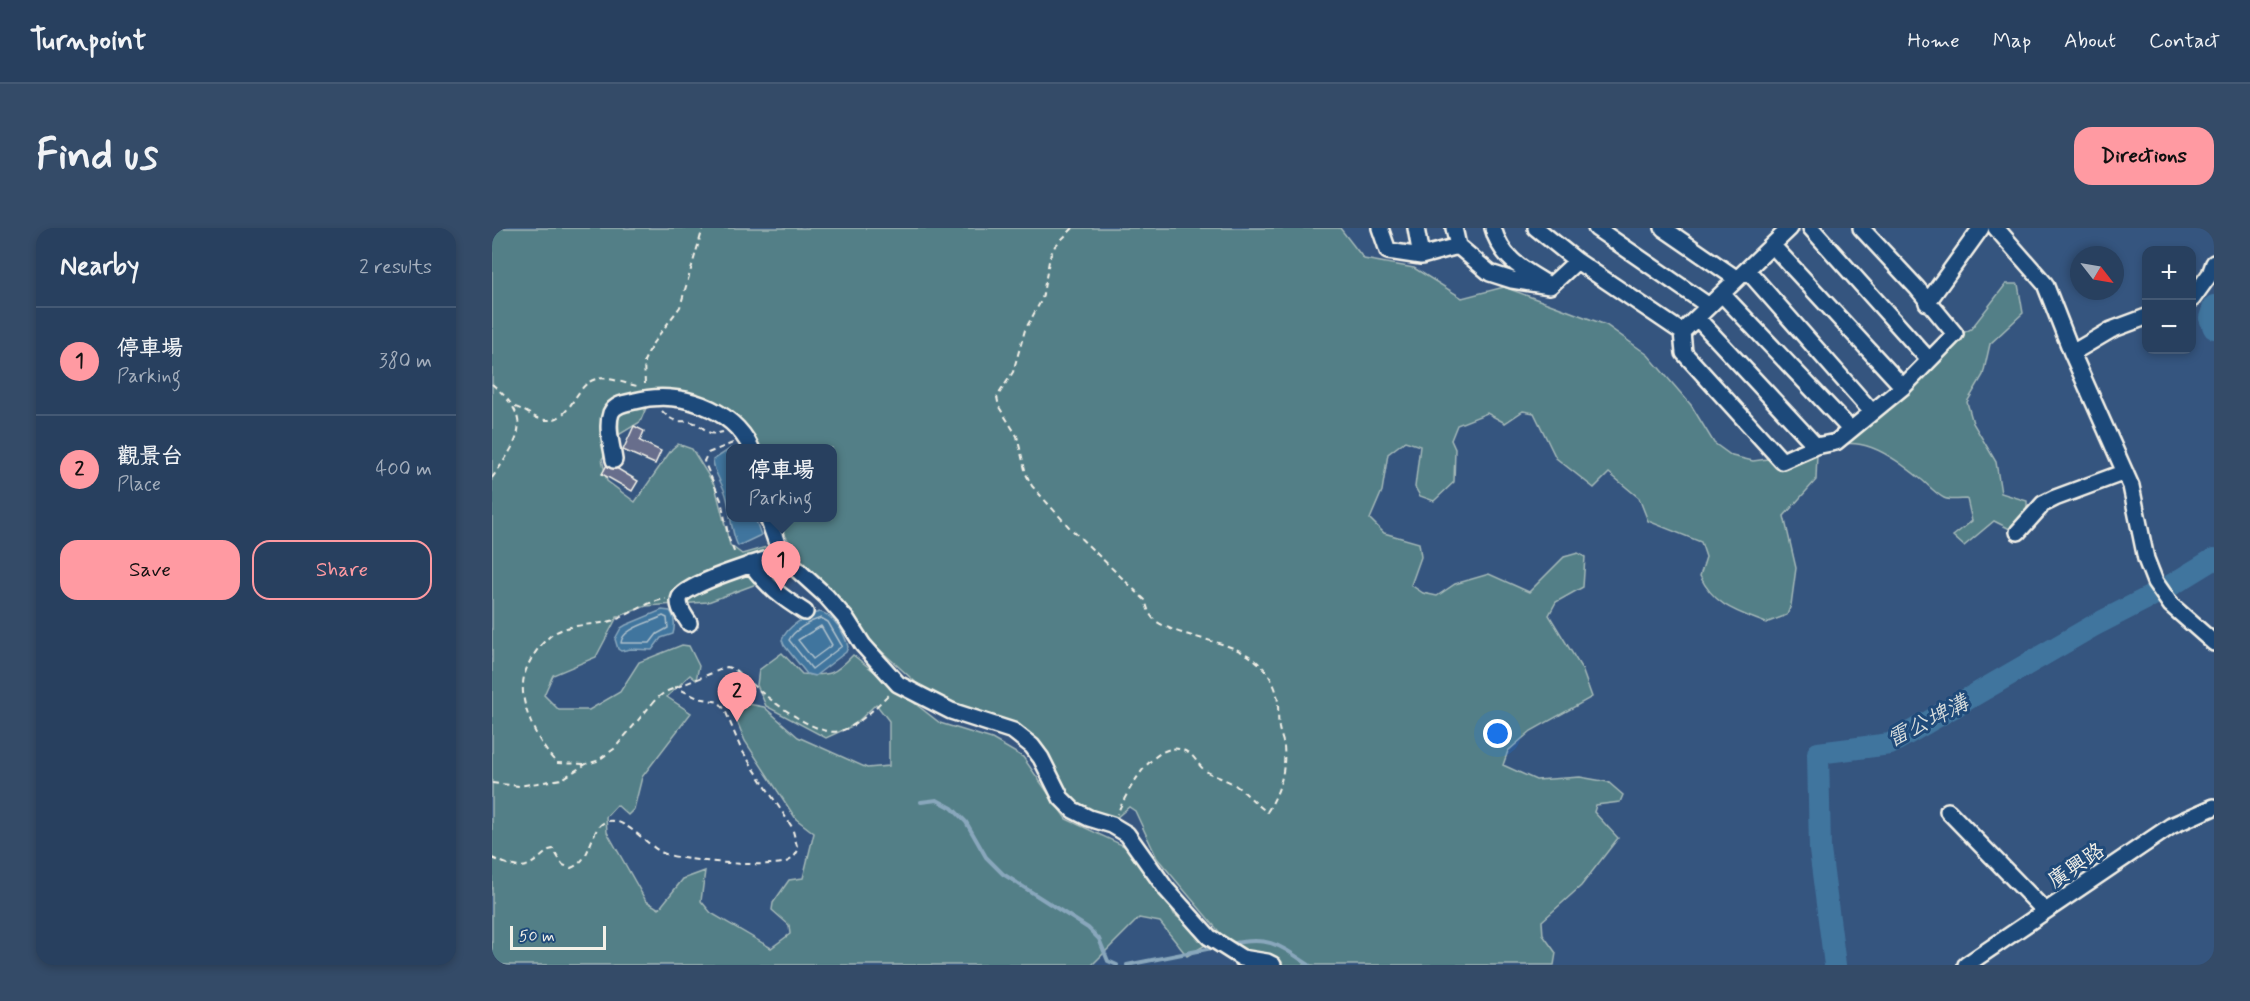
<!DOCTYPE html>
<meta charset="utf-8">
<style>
body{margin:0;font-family:Mynerve,"LXGW WenKai TC",sans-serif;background:#344b68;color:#f1f3f6}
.controls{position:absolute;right:18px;top:18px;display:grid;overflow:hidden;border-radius:12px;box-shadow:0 3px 9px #0003}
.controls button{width:54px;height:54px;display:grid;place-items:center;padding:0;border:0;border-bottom:2px solid #445974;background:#28405f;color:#f1f3f6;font:30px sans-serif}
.compass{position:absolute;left:1578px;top:18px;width:54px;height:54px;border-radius:50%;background:#28405f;box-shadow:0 3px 9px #0003;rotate:121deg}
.scale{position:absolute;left:18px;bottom:15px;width:96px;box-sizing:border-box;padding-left:6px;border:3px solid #f4f1e8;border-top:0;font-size:16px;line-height:21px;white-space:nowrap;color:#f4f1e8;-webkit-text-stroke:4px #1f4a7a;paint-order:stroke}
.you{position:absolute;left:1006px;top:506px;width:21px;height:21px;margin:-15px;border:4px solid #fff;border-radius:50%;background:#1a73e8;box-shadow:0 0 0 9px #1a73e833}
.badge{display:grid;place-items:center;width:39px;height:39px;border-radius:50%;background:#ff9aa2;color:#111;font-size:20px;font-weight:700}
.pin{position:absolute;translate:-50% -50px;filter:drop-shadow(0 2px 3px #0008)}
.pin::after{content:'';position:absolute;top:32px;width:21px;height:18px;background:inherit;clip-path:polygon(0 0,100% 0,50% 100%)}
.popup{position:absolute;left:234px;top:216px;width:111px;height:78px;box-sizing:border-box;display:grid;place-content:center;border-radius:12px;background:#28405f;filter:drop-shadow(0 2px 4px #0005);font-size:20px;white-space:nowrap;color:#a5afbd}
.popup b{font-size:22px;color:#f1f3f6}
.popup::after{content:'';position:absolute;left:50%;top:100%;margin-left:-12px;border:12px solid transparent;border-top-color:#28405f}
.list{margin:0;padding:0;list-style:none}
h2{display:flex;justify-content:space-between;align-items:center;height:78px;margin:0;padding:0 24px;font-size:26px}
h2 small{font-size:20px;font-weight:400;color:#a5afbd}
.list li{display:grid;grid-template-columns:39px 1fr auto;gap:18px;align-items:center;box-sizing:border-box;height:108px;padding:0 24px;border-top:2px solid #445974}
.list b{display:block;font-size:22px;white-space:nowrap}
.list p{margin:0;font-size:20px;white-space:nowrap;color:#a5afbd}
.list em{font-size:20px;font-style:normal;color:#a5afbd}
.actions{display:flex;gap:12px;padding:18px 24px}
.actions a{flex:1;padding:14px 0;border:2px solid #ff9aa2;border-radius:18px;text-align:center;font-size:21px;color:#ff9aa2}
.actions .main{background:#ff9aa2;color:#111}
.map{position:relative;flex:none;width:1722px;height:737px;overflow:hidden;border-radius:18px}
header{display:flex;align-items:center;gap:36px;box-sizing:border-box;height:84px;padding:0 30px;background:#28405f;border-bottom:2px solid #445974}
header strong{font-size:28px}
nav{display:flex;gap:33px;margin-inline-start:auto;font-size:21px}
.intro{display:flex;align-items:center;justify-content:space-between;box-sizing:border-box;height:144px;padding:0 36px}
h1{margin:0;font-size:42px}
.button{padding:15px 27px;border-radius:18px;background:#ff9aa2;color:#111;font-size:21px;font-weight:700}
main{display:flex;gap:36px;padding:0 36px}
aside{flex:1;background:#28405f;border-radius:18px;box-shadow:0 3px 9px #0003}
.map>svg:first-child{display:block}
.green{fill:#537f87;stroke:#a4b8b8;stroke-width:1.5}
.water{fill:#41759e;stroke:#89a7bc;stroke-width:1.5}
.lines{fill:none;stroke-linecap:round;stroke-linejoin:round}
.shore{stroke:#acbfca;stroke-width:1.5}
.stream{stroke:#89a7bc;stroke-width:4}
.river{stroke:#41759e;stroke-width:22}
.building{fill:#676e8c;stroke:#f4f1e8;stroke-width:1.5}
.minor-casing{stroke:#f4f1e8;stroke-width:20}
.path{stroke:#f4f1e8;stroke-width:2;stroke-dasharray:6 4.5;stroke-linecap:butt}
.minor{stroke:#1f4a7a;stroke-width:15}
.labels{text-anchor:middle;stroke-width:6;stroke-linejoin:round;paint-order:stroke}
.street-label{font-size:21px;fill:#f4f1e8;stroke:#1f4a7a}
.water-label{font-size:22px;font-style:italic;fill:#d9dedd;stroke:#1f4a7a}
</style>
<header>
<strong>Turnpoint</strong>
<nav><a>Home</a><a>Map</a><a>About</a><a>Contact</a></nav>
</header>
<div class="intro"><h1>Find us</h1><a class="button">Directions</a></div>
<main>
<aside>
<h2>Nearby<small>2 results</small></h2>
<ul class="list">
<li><span class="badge">1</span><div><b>停車場</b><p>Parking</p></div><em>380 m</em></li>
<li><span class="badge">2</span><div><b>觀景台</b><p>Place</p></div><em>400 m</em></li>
</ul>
<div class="actions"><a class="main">Save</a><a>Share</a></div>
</aside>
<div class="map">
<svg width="1722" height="737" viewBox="0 0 1722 737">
<rect width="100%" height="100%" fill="#35557f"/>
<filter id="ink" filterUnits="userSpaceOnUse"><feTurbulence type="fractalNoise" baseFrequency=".0167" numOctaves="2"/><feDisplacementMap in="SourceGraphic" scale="12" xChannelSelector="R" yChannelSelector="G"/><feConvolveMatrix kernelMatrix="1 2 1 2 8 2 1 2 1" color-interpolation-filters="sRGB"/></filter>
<g filter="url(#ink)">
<path class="green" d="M0,0H848L872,31L922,40L970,70L1012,59L1114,97L1156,127L1199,177L1222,215L1240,228L1261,233L1290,229L1383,185L1448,117L1479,101L1514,56H1526L1531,85L1498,116L1491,147L1475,174L1481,195L1504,234L1509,265L1535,273V293L1522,303L1502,293L1472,318L1461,308L1480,293L1475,271C1468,271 1458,273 1452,270C1444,266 1437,258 1430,252C1398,227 1365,200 1325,226L1324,252L1292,288L1304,340L1299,377L1295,387L1274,395C1246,384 1222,378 1208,348L1214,329L1209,314L1156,293L1147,270L1117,245L1102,260L1064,230L1042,185L1031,183L1013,195L995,185L965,197L959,212L963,221L962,254L942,273L928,268L923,259L928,218L913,213L896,226L890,263L878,291L892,305L927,315L929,329L919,357L931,365L945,368L963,356L997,346L1037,364L1072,329L1086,325L1093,329L1091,359L1064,374L1057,387L1090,441L1100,469L1039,503L1016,523L1011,537L1044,552L1088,549L1116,554L1131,567L1128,574L1104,577L1102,584L1126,610L1089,658L1050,693L1051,707L1064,725L1062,737H777L740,719L665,630L643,583L637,579L616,597L587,586L548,523L441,470L353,390L314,344L292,305L288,290H340V220H268L267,217L235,187L208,175L150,174L154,180L148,194L128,206L110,231L115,253L143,274L180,221L186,216L200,221L223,258L238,317L250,326L278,318L283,339L267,355L216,374L154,378L125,389L104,429L61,447L52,467L67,482H97L128,464L147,434L190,417L197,418L207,438L204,452L198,447L175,469L199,485L150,549L142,581L136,587L125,577L114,589L115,604L154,673L167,681L191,651L213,643L209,673L219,685L279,720L298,706L297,697L280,682L281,675L297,652L311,650L322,605L304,591L253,513L242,486L251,475L272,479L306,509L375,540L397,538V493L384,476L362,497L334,510L274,478L265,457L267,442L290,425L310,446C339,448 342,447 361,427L448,495L500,511L531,529L574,591L641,622L666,650L682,686L717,715L695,728L668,694L647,690L600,737H0Z"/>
<path class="water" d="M238,221V290H263L269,307L246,318C238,302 239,284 234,267C230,254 222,246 221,232Z
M170,382L178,383C183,389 183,399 181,406L169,410L160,422L139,421L129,423L126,421L123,411L129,400L134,397Z
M328,384C342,387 353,406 356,419L354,424L323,448L315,446L292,417L290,412C295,398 315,387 328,384Z"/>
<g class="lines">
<path class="shore" d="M171,388L175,390L176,400L165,406L158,415H129C130,400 158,395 171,388Z
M329,390L336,394L350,418L320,441L297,412C302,402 318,393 329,390Z
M329,398L340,417L321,431L306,412Z"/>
<path class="stream" d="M429,574L445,572L460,580L474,594L494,629L511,646L596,700L607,711L616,733L625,737
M738,716C777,708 786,716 817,737
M635,737L725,719"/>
<path class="river" d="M1722,78L1718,90L1722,100
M1343,737L1328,622L1326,525L1398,516L1601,398L1673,361L1722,331"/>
</g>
<path class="building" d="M142,198L152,203L148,213L169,223L163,236L131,222Z
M116,235L146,253L140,263L110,246Z"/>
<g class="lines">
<g class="minor-casing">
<path id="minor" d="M888,0L896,23L929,28L966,18L998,45L1020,52L1058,58L1085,33L1190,104L1298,0
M924,0L929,28
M962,0L966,18
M1001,0C1009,29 1028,40 1052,54
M1044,0L1085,33
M1104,0L1217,78
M1171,0L1245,51
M1319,0L1437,132
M1504,0L1553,56L1580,125L1639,258L1654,331L1663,354L1679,377L1722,415
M1280,17L1411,159
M1255,42L1380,184
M1230,66L1358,201
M1700,71L1718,46L1722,35
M1435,75L1489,0
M1205,90L1324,218
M1190,104L1192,125L1290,233L1324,218L1344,214L1411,159L1463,106L1425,60L1369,0
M1580,125L1619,102L1654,89
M122,232C120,218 114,199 119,185C123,176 134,175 143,173C186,161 240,180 259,220
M276,290L289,327L334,368L355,392L371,417L406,456L459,483L521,503L540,518L549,530L569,570L581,582L597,590L620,597L635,606L674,661L717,709L750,730L775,734L781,737
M1526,304L1551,276L1563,270L1633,244
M259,336C276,359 289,369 313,384
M197,395C193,388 184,378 188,369C194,356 272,332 289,327
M1456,583L1553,683
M1474,737L1679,598L1722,579"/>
</g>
<path class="path" d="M581,0L563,18L558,28L550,71L533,102L521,144L505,169L507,179L525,208L534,246L540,258L577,299L653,372C655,378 656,384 660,389C664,395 673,398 679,401C715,416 766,414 783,460C788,473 785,486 787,500C788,506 791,512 792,518C794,542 788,564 775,584C764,576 754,565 743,557C734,551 723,549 714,543C707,539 704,530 698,526C666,502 635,564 625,586
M0,156C42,192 28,210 0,250
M153,156L152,133L161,115L188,79L211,0
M23,179C35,182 43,193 57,192C81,190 82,157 104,151C115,148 134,156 145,158
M170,183C186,200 191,189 205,196C217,203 215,208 231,204
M241,215L216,225L212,233L229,272L237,311L243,326
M92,536L65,535C48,519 29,481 31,457C31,439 47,416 61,406C78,395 99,398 119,393C138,388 154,373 174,371
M0,555L27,558L70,551L94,536L105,533L122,521L164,471L173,464L235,439L242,441C261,458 322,511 348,503C366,498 383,480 396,467
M0,630C31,643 32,643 57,622L61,621L71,637L79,640C101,632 97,601 113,594C131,586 155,618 171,625C188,633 277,640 294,634C300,632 304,627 306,622L300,599L249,521L233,482L227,474L206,470L183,459"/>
<use href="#minor" class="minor"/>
</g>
</g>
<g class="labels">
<g class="street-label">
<text transform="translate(1584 637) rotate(-34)" y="7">廣興路</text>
</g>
<g class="water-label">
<text transform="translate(1435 492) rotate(-27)" y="8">雷公埤溝</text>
</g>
</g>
</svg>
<div class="controls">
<button>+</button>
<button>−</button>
</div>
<svg class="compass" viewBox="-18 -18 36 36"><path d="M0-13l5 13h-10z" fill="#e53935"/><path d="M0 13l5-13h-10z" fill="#a5afbd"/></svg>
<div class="scale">50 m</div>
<div class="you"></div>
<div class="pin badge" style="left:289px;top:363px">1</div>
<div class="popup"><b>停車場</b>Parking</div>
<div class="pin badge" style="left:245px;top:494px">2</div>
</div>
</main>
